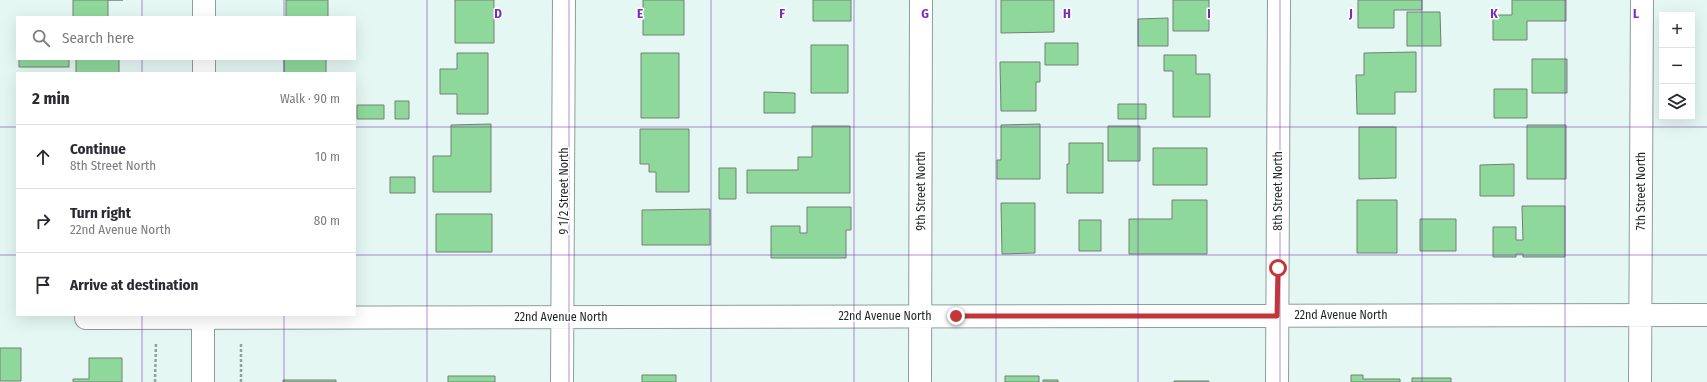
<!DOCTYPE html>
<meta charset="utf-8">
<style>
body{margin:0;font-family:"Fira Sans Condensed",sans-serif;background:#f2f2f3;color:#2b2b33}
.controls{position:absolute;right:12px;top:12px;display:grid;overflow:hidden;border-radius:0px;box-shadow:0 4px 16px #0002}
.controls button{width:36px;height:36px;display:grid;place-items:center;padding:0;border:0;border-bottom:1px solid #e1e1e2;background:#fff;color:#2b2b33;font:20px sans-serif}
.stop{position:absolute;width:12px;height:12px;margin:-9px;border:3px solid #c43537;border-radius:50%;background:#fff}
.stop.end{background:#c43537;border-color:#fff;box-shadow:0 1px 4px #0008}
.list{margin:0;padding:0;list-style:none}
h2{display:flex;justify-content:space-between;align-items:center;height:52px;margin:0;padding:0 16px;font-size:17px}
h2 small{font-size:13px;font-weight:400;color:#7c7c81}
.list li{display:grid;grid-template-columns:26px 1fr auto;gap:12px;align-items:center;box-sizing:border-box;height:64px;padding:0 16px;border-top:1px solid #e1e1e2}
.list b{display:block;font-size:15px;white-space:nowrap}
.list p{margin:0;font-size:13px;white-space:nowrap;color:#7c7c81}
.list em{font-size:13px;font-style:normal;color:#7c7c81}
.icon{flex:none;width:22px;height:22px;fill:none;stroke:currentColor;stroke-width:2;stroke-linecap:round;stroke-linejoin:round}
.map{position:relative;flex:none;width:1707px;height:382px;overflow:hidden}
.search{position:absolute;background:#fff;box-shadow:0 4px 16px #0002;left:16px;top:16px;width:340px;height:44px;display:flex;align-items:center;gap:10px;box-sizing:border-box;padding:0 14px;border-radius:0px;color:#7c7c81;font-size:15px}
.panel{position:absolute;background:#fff;box-shadow:0 4px 16px #0002;left:16px;top:72px;width:340px;height:244px;border-radius:0px}
.map>svg:first-child{display:block}
.building{fill:#8fd89b;stroke:#748075}
.lines{fill:none;stroke-linecap:round;stroke-linejoin:round}
.minor-casing{stroke:#8d9e9a;stroke-width:24}
.tertiary-casing{stroke:#8d9e9a;stroke-width:24}
.path{stroke:#93a19e;stroke-width:2.5;stroke-dasharray:3 2;stroke-linecap:butt}
.minor{stroke:#fff;stroke-width:22}
.tertiary{stroke:#fff;stroke-width:22}
.route{stroke:#c43537;stroke-width:5}
.grid{fill:none;stroke:#7b2cbf;stroke-width:1;stroke-opacity:0.55}
.labels{text-anchor:middle;stroke-width:3;stroke-linejoin:round;paint-order:stroke}
.street-label{font-size:12px;fill:#1f2524;stroke:#fff}
.grid-label{font-size:13px;text-anchor:middle;font-weight:bold;fill:#7b2cbf;stroke:#fff;stroke-width:3;stroke-linejoin:round;paint-order:stroke}
</style>
<div class="map">
<svg width="1707" height="382" viewBox="0 0 1707 382">
<rect width="100%" height="100%" fill="#e4f7f2"/>
<path class="building" d="M73,0H123H108V17H73Z
M286,0H328V17H286Z
M455,0H494V43H455Z
M643,0H684V35H643Z
M813,0H851V21H813Z
M1001,0H1054V32L1001,33Z
M1173,0H1209V31H1173Z
M1358,0H1422V10H1394V28H1358Z
M1512,0H1566V21H1527V40H1493V15H1512Z
M1407,12H1440L1441,46H1407Z
M1168,18V46H1138V19Z
M1045,43H1078V65H1045Z
M811,45H848V93H811Z
M1416,52V92H1395V114H1357L1356,75H1364V53Z
M457,53H488V114H457V94H440V69H457Z
M641,53H679V118H641Z
M1164,55H1196V74H1210V117H1173V71H1164Z
M19,59H69V67H19Z
M76,59H119V73H76Z
M284,59H326V73H284Z
M1532,59H1567V93H1532Z
M1000,62H1040V82H1036V111H1001Z
M1494,89H1527V118H1494Z
M764,92L795,93V113H764Z
M395,101H409V119H395Z
M1118,104H1146V119H1118Z
M357,105H384V119H357Z
M491,124V192H433V156H451V125Z
M1040,124V179H997V160H1001V125Z
M1527,125H1566V179H1527Z
M812,126H850V193H747V170H798V157H812Z
M1108,126H1140V161H1108Z
M1359,127H1396V178L1359,179Z
M640,129H689V192H656V172H649V164H640Z
M1069,143H1103V193H1067V164H1069Z
M1153,148H1207V185H1153Z
M1514,164V196H1480V165Z
M719,168H736V199H719Z
M390,177H415V193H390Z
M1172,200H1207V254H1129V219H1172Z
M1357,200H1397V253H1357Z
M1001,203H1035V253L1002,254Z
M1522,206H1565V257H1523V254H1516V257H1493V227H1516V240H1523Z
M807,207H851V230H846V258H771V226H800V233H807Z
M710,209V245H642V210Z
M436,214H492V252H436Z
M1420,219H1456V251H1420Z
M1079,220H1101V251H1079Z
M0,348H21V381H0Z
M89,358H122V382H73V379H89Z
M642,375H676V382H642Z
M1351,375H1363V379H1400V382H1351Z
M448,376H495V382H448Z
M1005,376H1039V382H1005Z
M1412,378H1451V382H1412Z
M283,380H336V382H283Z
M1043,380H1058V382H1043Z
M1174,381H1209V382H1174Z"/>
<g class="lines">
<g class="minor-casing">
<path id="minor" d="M86,318L1707,315
M562,382L564,0
M920,382L921,0
M1277,382L1279,0
M1640,382L1642,0"/>
</g>
<g class="tertiary-casing">
<path id="tertiary" d="M204,17V0
M204,73V59
M203,382V315"/>
</g>
<path class="path" d="M155,382L156,343
M241,382V343"/>
<use href="#minor" class="minor"/>
<use href="#tertiary" class="tertiary"/>
</g>
<g class="lines">
<path class="route" d="M956,316H1277L1278,268"/>
</g>
<path class="grid" d="M142,0V17M284,0V17M427,0V382M569,0V382M711,0V382M854,0V382M996,0V382M1138,0V382M1280,0V382M1422,0V382M1565,0V382M142,59V73M284,59V73M0,127H17M355,127H1707M0,255H17M355,255H1707M142,315V382M284,315V382"/>
<g class="labels">
<g class="street-label">
<text transform="translate(564 191) rotate(-90)" y="4">9 1/2 Street North</text>
<text transform="translate(921 191) rotate(-90)" y="4">9th Street North</text>
<text transform="translate(1278 191) rotate(-90)" y="4">8th Street North</text>
<text transform="translate(1641 191) rotate(-90)" y="4">7th Street North</text>
<text x="1341" y="319">22nd Avenue North</text>
<text x="885" y="320">22nd Avenue North</text>
<text x="561" y="321">22nd Avenue North</text>
</g>
</g>
<g class="grid-label">
<text x="498" y="18">D</text>
<text x="640" y="18">E</text>
<text x="782" y="18">F</text>
<text x="925" y="18">G</text>
<text x="1067" y="18">H</text>
<text x="1209" y="18">I</text>
<text x="1351" y="18">J</text>
<text x="1494" y="18">K</text>
<text x="1636" y="18">L</text>
</g>
</svg>
<div class="controls">
<button>+</button>
<button>−</button>
<button><svg class="icon" aria-label="layers" viewBox="0 0 24 24"><path d="M12 4l9 5-9 5-9-5zM3 14l9 5 9-5"/></svg></button>
</div>
<div class="stop" style="left:1278px;top:268px"></div>
<div class="stop end" style="left:956px;top:316px"></div>
<div class="search"><svg class="icon" aria-label="search" viewBox="0 0 24 24"><circle cx="10" cy="10" r="6"/><path d="M15 15l6 6"/></svg>Search here</div>
<section class="panel">
<h2>2 min<small>Walk · 90 m</small></h2>
<ul class="list">
<li><svg class="icon" aria-label="ahead" viewBox="0 0 24 24"><path d="M12 20V5M6 11l6-6 6 6"/></svg><div><b>Continue</b><p>8th Street North</p></div><em>10 m</em></li>
<li><svg class="icon" aria-label="right" viewBox="0 0 24 24"><path d="M7 20v-9h11M14 6l5 5-5 5"/></svg><div><b>Turn right</b><p>22nd Avenue North</p></div><em>80 m</em></li>
<li><svg class="icon" aria-label="arrive" viewBox="0 0 24 24"><path d="M6 21V4h12l-3 4 3 4H6"/></svg><div><b>Arrive at destination</b></div></li>
</ul>
</section>
</div>
